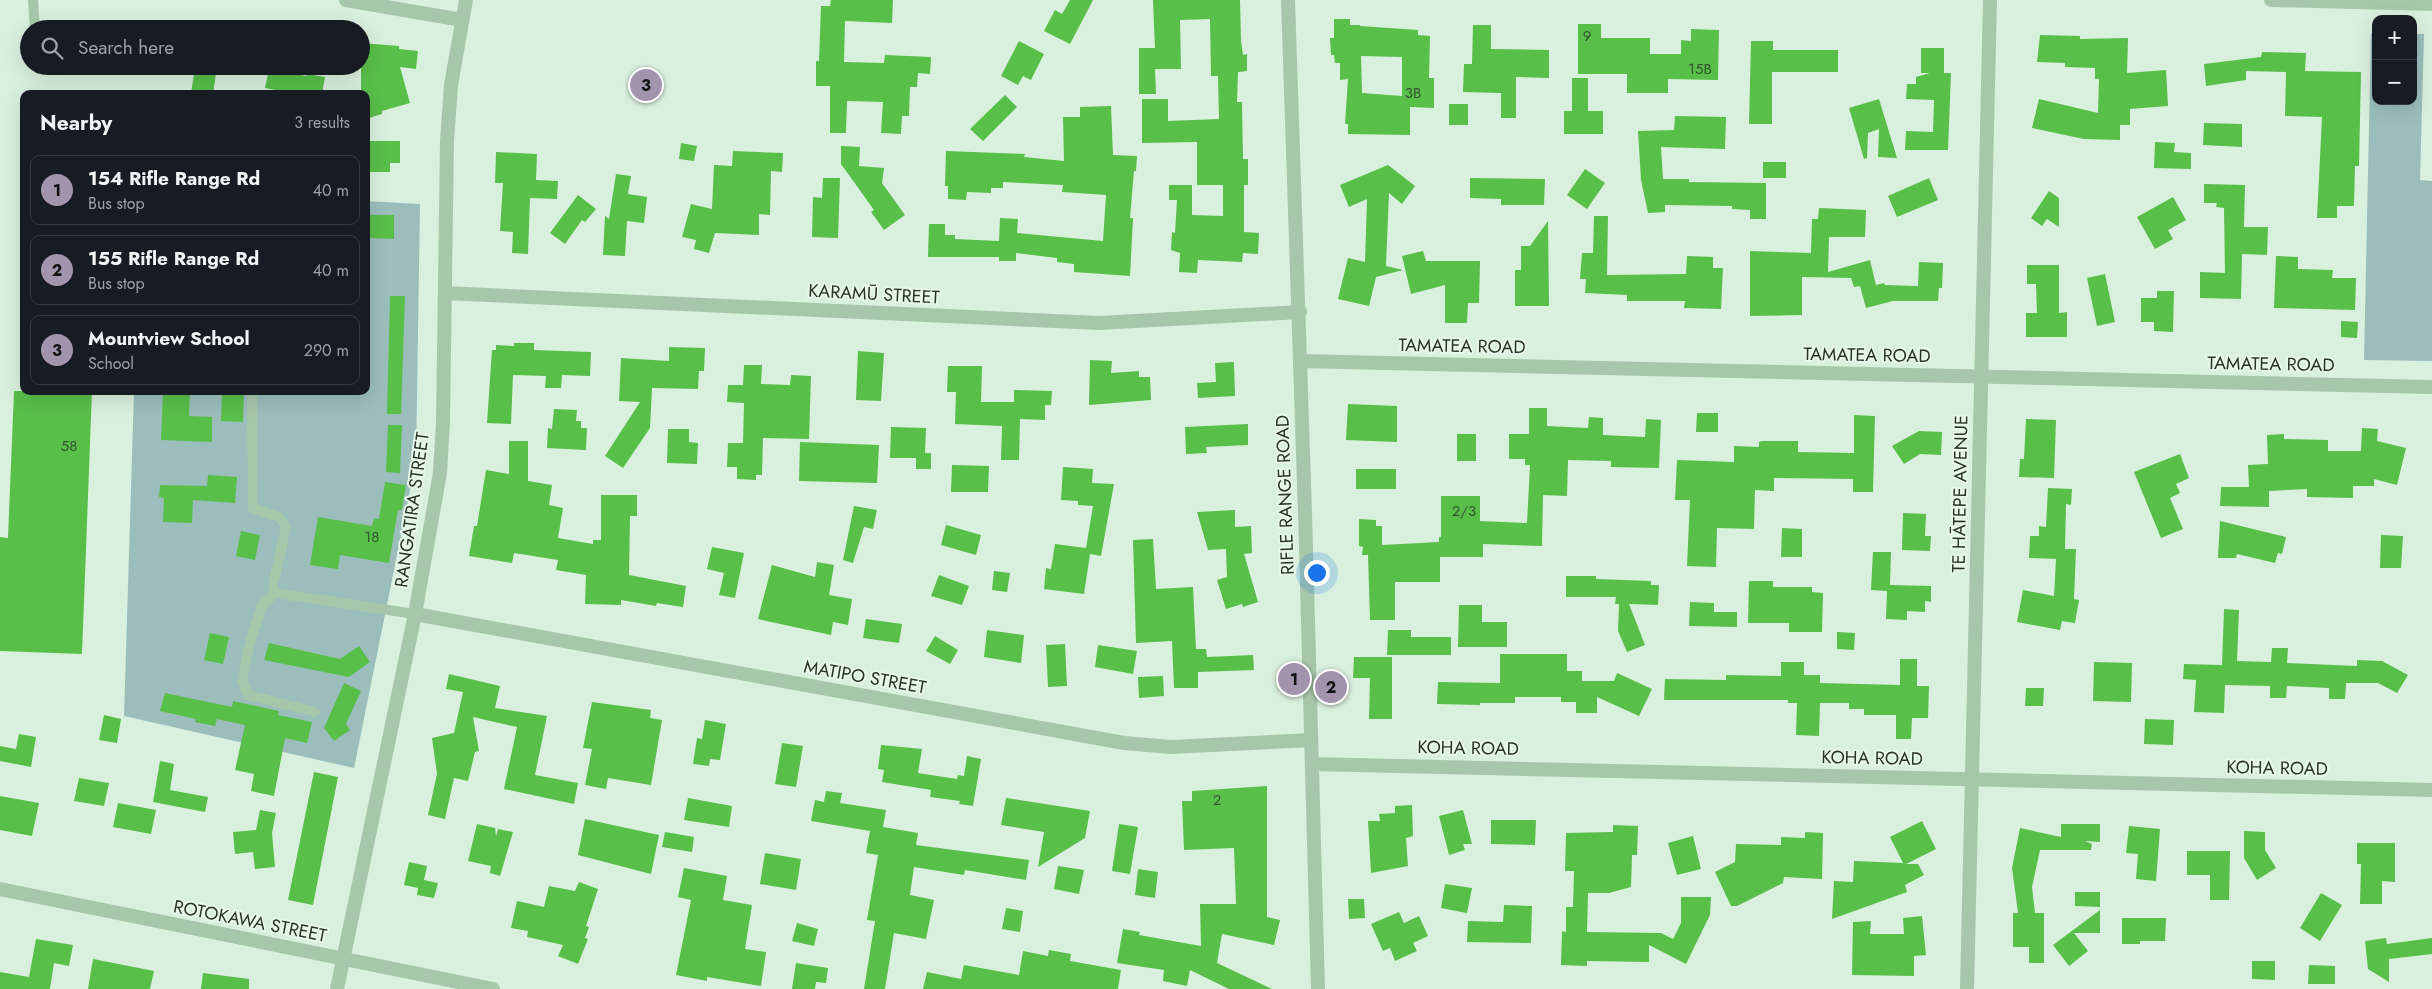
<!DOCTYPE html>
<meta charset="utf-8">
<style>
body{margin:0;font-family:Jost,sans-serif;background:#20242c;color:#f1f3f6}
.controls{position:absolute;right:15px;top:15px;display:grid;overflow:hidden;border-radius:10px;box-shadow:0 5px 20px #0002}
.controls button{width:45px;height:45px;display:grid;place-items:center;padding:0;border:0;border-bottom:1px solid #363941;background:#171b24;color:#f1f3f6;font:25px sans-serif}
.you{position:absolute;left:1316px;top:572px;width:18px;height:18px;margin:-12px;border:4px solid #fff;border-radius:50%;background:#1a73e8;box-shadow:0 0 0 8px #1a73e833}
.badge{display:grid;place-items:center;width:32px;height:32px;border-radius:50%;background:#a394ad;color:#111;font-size:16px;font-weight:700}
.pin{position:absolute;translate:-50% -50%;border:2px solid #fff;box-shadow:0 1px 5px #0006}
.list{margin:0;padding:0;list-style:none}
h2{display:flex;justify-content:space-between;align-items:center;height:65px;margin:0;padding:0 20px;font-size:21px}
h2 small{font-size:16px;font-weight:400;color:#9ea1a6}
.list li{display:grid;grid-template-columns:32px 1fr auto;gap:15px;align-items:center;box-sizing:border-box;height:70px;margin:0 10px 10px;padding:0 10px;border:1px solid #363941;border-radius:10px}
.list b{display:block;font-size:19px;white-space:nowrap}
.list p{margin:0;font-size:16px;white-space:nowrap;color:#9ea1a6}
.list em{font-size:16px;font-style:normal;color:#9ea1a6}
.icon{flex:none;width:28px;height:28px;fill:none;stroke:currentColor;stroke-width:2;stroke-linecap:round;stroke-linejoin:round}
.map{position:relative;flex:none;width:2432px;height:989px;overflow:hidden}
.search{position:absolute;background:#171b24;box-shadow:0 5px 20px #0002;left:20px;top:20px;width:350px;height:55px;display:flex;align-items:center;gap:12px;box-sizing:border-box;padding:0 18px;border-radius:28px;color:#9ea1a6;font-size:19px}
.panel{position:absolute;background:#171b24;box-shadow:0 5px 20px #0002;left:20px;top:90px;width:350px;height:305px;border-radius:10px}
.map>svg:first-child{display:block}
.green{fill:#9bbebd}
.building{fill:#58bf49;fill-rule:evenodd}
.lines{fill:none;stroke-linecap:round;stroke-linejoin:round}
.service{stroke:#a7c7aa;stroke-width:10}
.minor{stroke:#a7c7aa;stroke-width:14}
.tertiary{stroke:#a7c7aa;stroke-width:14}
.labels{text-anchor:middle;stroke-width:4;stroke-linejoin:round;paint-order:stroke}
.number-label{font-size:15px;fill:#345730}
.street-label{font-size:18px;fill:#283427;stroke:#e6f8e9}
</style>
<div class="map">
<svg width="2432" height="989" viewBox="0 0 2432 989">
<rect width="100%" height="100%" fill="#daf0de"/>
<path class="green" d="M2371,33H2376V101H2413V34H2424L2420,180L2432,181V361L2364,360Z
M366,201L420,204L416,461L354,768L124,716L134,391H366Z"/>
<path class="building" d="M831,0H893L892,23L845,21L844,62L884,63L885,55L931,57L930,74L918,73L917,87H910L909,116H902L901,134L881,133L883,102L847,101L846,133H830V86H816V61H819L821,6H830Z
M1070,0H1093L1070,44L1044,31L1055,10L1062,14Z
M1153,0H1240L1241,41L1243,55L1247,54V71L1238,72L1237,102H1242L1243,159H1248V185H1244V232L1259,233L1258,254L1243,253L1242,262L1198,260L1197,273L1179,272L1180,253L1171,250L1172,232L1175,233L1177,200H1169V185H1192V215L1223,216V185H1197V142L1142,143V99H1168V121L1219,119L1218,76H1211L1210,19L1180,20L1181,69H1155L1156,94H1139V48H1155Z
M1334,19H1350V25H1360V26L1418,30V35L1430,36L1429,78H1434V108L1410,107V135L1348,134V124H1345L1348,79L1340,80V63H1335L1334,55H1331L1330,38H1334ZM1361,56L1402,57V96L1362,93Z
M1578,24H1601V38H1650V54H1681V40L1691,41V29L1719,30L1718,80L1668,79V93H1627V74H1578Z
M1473,25H1491V49L1549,50V78L1516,77V118H1501V93L1463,92L1464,64H1472Z
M2040,35L2080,36V39L2128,38L2127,73L2166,70L2168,106L2130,109V125H2120V140L2084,139L2032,128L2039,99L2098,113L2099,79H2095V68L2065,67V63L2037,62Z
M1019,41L1044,54L1031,80L1023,76L1018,85L1001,76Z
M1751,41H1773V50H1838V72H1772V124H1749Z
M361,43L399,46V49L418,51L416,69L400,67L410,103L382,111V114L366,119V94H361Z
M1921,48H1944V73H1951L1948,150H1905L1906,131L1933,132L1934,100L1906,99L1907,84H1916V77L1930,73H1921Z
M2262,52L2306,53L2305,71L2361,72L2359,166H2355L2354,206H2337V218H2317L2322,117L2285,116L2286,72L2246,71V80L2206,86L2204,64L2261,57Z
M195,66H217L213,94H191Z
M269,69L306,76L307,74L325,77L322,94H295L265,88Z
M1572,78H1588V111H1603V134H1564V111H1572Z
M1005,95L1017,107L983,141L970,129Z
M1879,99L1897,158L1878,157L1879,129L1868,133L1867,158L1864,159L1849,108Z
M1449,104H1468V125H1449Z
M1111,106L1113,155L1137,156L1136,171H1134L1130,218H1133L1130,276L1074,272V264L1057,262V258L1016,253V261H999V257H928L929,224H945V235H955V239L999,241L1000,218L1018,219L1017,233L1103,241L1106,195L1062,192L1063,185L1003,182V188H991V193L967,192L966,200L948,199V186H945L946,151L1025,154L1024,157L1064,161L1063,117H1080V107Z
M1675,116L1726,117L1725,149L1661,147L1663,179H1689V182L1766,183V219H1750V210L1732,209V206L1665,205V212L1648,213L1641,180L1638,131L1674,130Z
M2204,123L2242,124V147L2203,145Z
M366,141H400V163H390V172H366Z
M2155,142L2175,143L2174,152L2191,153V169L2154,168Z
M681,143L697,146L694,161L679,159Z
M841,146L860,147L859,166L884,168L882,183L905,215L884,230L871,212L874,210L841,164Z
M733,151L783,153L782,172L771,171L770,215L759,214V235L715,233L709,253L694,249L696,240L682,237L691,204L712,209L714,165L732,166Z
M496,152L537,154L536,180L558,181L557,199L530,198L528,254L512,253L513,232L500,231L503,183H495Z
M1763,162H1786V178H1763Z
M1388,165L1415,186L1402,204L1389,193L1386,266L1403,270L1376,277L1369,306L1338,299L1348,258L1365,262L1367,199L1349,207L1340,185Z
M1585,169L1605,183L1587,209L1567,195Z
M616,174L631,176L628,194L647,197L644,223L627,221L625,256L603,255L605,216L609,219Z
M823,178H840L838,238L812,237L813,197L822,198Z
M1470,178L1545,179L1544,205H1501V199L1470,198Z
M1929,178L1938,200L1897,217L1888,196Z
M2204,184L2245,185L2244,227H2268L2267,255L2242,254L2241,299L2200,298V272L2225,273L2224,208L2216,207L2217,203H2204Z
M2049,191L2059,198V227L2047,219L2042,226L2031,218Z
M578,195L596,209L585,222L582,220L565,244L550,233Z
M2173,197L2186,220L2168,230L2173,239L2155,249L2137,217Z
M1819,208L1866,210L1865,237H1829L1828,272L1870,260L1876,285L1884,283L1885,285L1918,286L1919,262L1943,263L1942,288H1939L1938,301H1893L1866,308L1860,286L1854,287L1851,278L1802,277V315L1750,316V251L1811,253L1812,219H1818Z
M370,215H394V239L369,238Z
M1594,216H1608L1607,275L1686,274L1687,256L1713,257V268H1723L1721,309L1684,308L1685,301H1627V295L1585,293L1586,279H1580L1582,253H1593Z
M1548,221L1549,306H1515V270H1521V246H1530Z
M1423,251L1426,261H1480L1479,303H1468L1467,323H1445V285L1411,294L1402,256Z
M2276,256L2298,257V269L2333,270L2332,278H2356L2355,310L2274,308Z
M2027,265H2059V313L2067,312V337H2026V313H2037L2036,284H2027Z
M2105,274L2115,322L2097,326L2087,278Z
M2157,291H2174L2173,332L2154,331V322H2141V298H2157Z
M390,296H405L401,414H387Z
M2341,321L2358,322L2357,338L2341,337Z
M514,343H534V350L591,352L590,376L562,375L561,388H545L546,376L513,375L511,424L487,423L492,350H496V345L514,346Z
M669,347L705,348L704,371H699L698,389L652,388L650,428L623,468L605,456L640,402L619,401L621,358L669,361Z
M858,351L884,353L881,401L856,400Z
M1090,360L1112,361L1111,373L1139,371V377H1150L1151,400L1089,405Z
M1234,362L1235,396L1198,398L1197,383L1216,382L1215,363Z
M744,365H762L761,384L790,385L791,375L811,376L809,439L763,438L762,475H756V480L737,479V467H727L728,443H743L744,403L727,402L728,385H743Z
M948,366H982L981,402H1014V390L1052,391L1051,405H1045V420L1020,419L1019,460H1001L1002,426L955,424L956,392H947Z
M14,391H92L82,654L0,651V537L8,538Z
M163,391H190L189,416L212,417V442L161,440Z
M222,391H244L243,422L221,421Z
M1348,404L1397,406V442L1346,440Z
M1529,408H1547V426L1588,428L1589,417L1603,418V435L1645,437L1646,419L1661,420L1659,468L1611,467V461L1568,460L1567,496L1543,495L1542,546L1483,544V557H1440V582H1395V620H1370L1368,555H1362L1363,547L1359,546V519L1376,520V526H1382V545L1439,542V537H1441V496H1480V521L1527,523L1530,465H1525V459H1509V434H1529Z
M554,409L577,410L576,421H581V428H587L586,450L547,448L548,428L552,429Z
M1697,413H1718V432H1696Z
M1854,415L1875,416L1873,492H1853V479L1774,478V491L1755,490L1754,529L1717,528L1716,567L1687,566L1690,500H1675L1677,460L1734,462V446L1759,447V442L1762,441H1798V452L1854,453Z
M2026,419L2056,420L2054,478L2019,477L2020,459H2024Z
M1248,424V445L1206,447L1207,453L1186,454L1185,427Z
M388,425H402L400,473L386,472Z
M891,427L926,428L925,453H931V469H916V458H890Z
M2362,428L2378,429L2377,441L2406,448L2397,485L2374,479V486H2353V498L2307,497V489L2269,491V507L2220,506L2221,487H2249L2248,465L2268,464L2267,435L2284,434V439L2328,440V451H2361Z
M668,429H689V442L698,443L697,464L667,463Z
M1919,431L1942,432L1941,455L1920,454L1904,464L1892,446Z
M1457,434H1476V461H1457Z
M509,441H528V481L552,485L549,505L563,508L558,538L593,544V540H601V495H637V516H630L629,575L686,586L683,607L657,603L656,606L621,600V605L585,604L586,575L556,570L558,560L514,553L512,563L469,556L474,526H477L486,470L509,474Z
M800,442L879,445L877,483L799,481Z
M2180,454L2189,478L2176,484L2180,493L2170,498L2183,529L2161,538L2134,472Z
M952,465L989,466L988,492H951Z
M1063,467L1093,469L1092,483L1114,484L1101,556L1090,554L1084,594L1044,589L1046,568L1051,569L1055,544L1086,548L1093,506L1078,505V501L1061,500Z
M1356,469H1396V489H1356Z
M208,475L237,477L235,503L193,500L192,523L163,522L164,498L159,497L160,485L207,486Z
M385,482L406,485L402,510H398L389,563L340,555L338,569L310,565L318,517L372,526L374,518L379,519Z
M2048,488L2072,489L2071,505L2066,504L2065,549H2076L2074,599L2079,600L2075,623L2062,621L2060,630L2017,622L2023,590L2054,596L2056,559L2029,558L2030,536H2039V526L2046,527Z
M854,506L877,510L873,529L864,527L853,563L843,560Z
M1235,510V527L1251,526L1252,553L1244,554L1258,602L1243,607L1242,604L1226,609L1217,580L1227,577L1226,549L1208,550L1197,512Z
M1903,513L1926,514L1925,536H1931L1930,551L1902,550Z
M2220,521L2286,537L2282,554L2278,553L2275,563L2237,554L2236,558H2218Z
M946,525L981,535L976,555L941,545Z
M1782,528L1802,529V557H1781Z
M241,531L260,535L255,560L236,556Z
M2381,535L2403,536L2401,568H2380Z
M1153,539L1156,589L1193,587L1196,649H1206L1207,657L1253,655L1254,670L1198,672V688H1174L1172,641L1136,643L1133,540Z
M712,547L744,553L735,598L719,595L724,573L707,569Z
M1873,552H1891L1890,585L1931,586V602L1925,601V612L1907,611V620L1886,619L1887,591L1871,590Z
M817,562L834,565L829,595L852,599L848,625L833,622L831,635L758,619L772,565L815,577Z
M994,571L1010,573L1007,592L992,590Z
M939,575L969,586L962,605L931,596Z
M1566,576H1596V579L1651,581V585H1659L1658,605L1629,604L1645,645L1627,652L1618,631L1619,604H1615L1616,597H1566Z
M1749,581H1773V587H1812V592L1823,593L1822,632H1789V623H1748Z
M1690,602L1714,603V612H1737V627L1689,626Z
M1459,605H1482V622H1507V647H1458Z
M2224,609L2239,610L2237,661L2271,662L2272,648H2288L2287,663L2357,666V660L2382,661L2408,675L2397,693L2378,683H2346L2345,699H2329V688L2287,686L2286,698H2270V686L2225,685L2224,713L2194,712L2196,680L2183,679L2184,664L2222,665Z
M866,619L902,624L899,643L863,638Z
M987,630L1024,635L1021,663L984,657Z
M1388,630H1411V637H1451V655H1387Z
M1837,632L1855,633L1854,650L1837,649Z
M210,633L229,637L223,664L204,660Z
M935,636L958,650L950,664L926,651Z
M269,643L340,659L359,646L370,662L349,677L264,660Z
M1065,644L1067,686L1048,687L1046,645Z
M1098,645L1137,651L1133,674L1095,667Z
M1500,654H1567V671H1582V681H1614L1617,673L1652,689L1639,716L1597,697V713H1576V702H1561V697H1515V703H1480V705L1437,704L1438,682L1500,683Z
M1354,657H1392V719H1369L1370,678H1353Z
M1900,659H1917V686H1929L1928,718H1912L1911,739H1896V715H1864V709H1849V703H1820L1819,736L1796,735L1797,703H1788V700H1664L1665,679L1726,680V675L1781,676V662H1804V675H1820V683L1900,685Z
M2094,662L2132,663L2131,702L2093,701Z
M449,674L500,686L495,708L547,716L535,775L578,783L574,804L504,789L517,727L473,717L479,751L475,752L468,781L454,778L445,819L428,815L437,774L432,738L454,733L463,692L446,689Z
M1163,676L1164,696L1139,698L1138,677Z
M344,683L361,691L346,724L350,730L334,741L324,728Z
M2026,688H2044L2043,706H2025Z
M165,693L232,707L233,701L279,711L278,715L312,722L307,743L285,738L274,796L251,791L254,774L235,770L245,725L217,719L215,726L195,722L196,719L160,711Z
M592,702L651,710L650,718L662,720L651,785L608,778L606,789L585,785L592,749L583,748Z
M104,715L121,719L117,743L99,740Z
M2145,719L2174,720L2173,745L2144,744Z
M705,720L726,724L720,760L710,759L709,766L693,764L697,738L702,739Z
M19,734L36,737L31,767L0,761V746L16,749Z
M782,743L803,746L796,787L775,784Z
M881,745L922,749L918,773L957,779L958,775L964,776L967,756L981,759L973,806L959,804L960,801L930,797L931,790L882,782L884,770L878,769Z
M160,761L174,764L170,790L208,797L205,812L153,802Z
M314,772L338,777L313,905L288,900Z
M79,778L109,783L104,806L74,801Z
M1267,786V917L1280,920L1274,945L1222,934L1217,963L1272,989H1229L1190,970L1187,986L1163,981L1164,970L1117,963L1123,929L1140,932L1139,935L1201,946L1200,904H1236L1234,848L1184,850L1182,801H1192V791Z
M826,791L842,793L840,803L886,810L883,827L918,833L916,845L1029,860L1026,880L965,870L964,875L914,867L910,895L934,900L926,939L894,933L885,989H864L875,921L867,920L878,855L866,853L870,831L811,821L815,800L824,802Z
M0,796L39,803L32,836L0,830Z
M688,798L732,806L729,827L684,820Z
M1006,798L1090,811L1085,838L1038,867L1044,832L1001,825Z
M118,803L156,810L151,834L113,827Z
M1412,805L1413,836L1406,838L1408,866L1371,873L1368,821H1380L1379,814L1395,813V806Z
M260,810L276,813L272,833L275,867L255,869L253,852L235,854L233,832L256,830Z
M1463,810L1472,844H1463L1465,850L1449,855L1439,816Z
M585,819L659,835L651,874L578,855Z
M1491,820H1536L1535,845L1491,844Z
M1922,821L1936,849L1906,864H1918L1924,875L1905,885L1907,892L1832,919L1834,881L1853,882L1854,861L1903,863L1890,837Z
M477,824L495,828L496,836L498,829L513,832L500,876L490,873L491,866L468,861Z
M1119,824L1138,827L1130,874L1112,871Z
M2061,824H2100V842L2085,841L2092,844L2091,850H2040L2032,887L2035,913H2044V963H2029V947H2013V913H2018L2012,868L2020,828L2061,837Z
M1613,825L1638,826L1637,855H1632L1631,887L1609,893H1588L1587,932L1661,933L1673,939L1681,923V897H1711L1710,915L1686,964L1649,945V962L1587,961V966L1561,965L1562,931L1566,932V907H1573L1574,871H1565L1566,833L1613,832Z
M2129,826L2160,829L2156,881L2136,879L2138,854L2126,853Z
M2244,831L2265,832V850L2276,868L2257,880L2244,858Z
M665,832L694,837L692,852L662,847Z
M1805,832L1823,833L1822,879L1784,877L1783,883L1737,906H1731L1715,872L1735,862L1736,844L1781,845V837L1805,838Z
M1693,836L1701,869L1677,875L1668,843Z
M2357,843H2395V882L2382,881V904H2360L2361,864H2357Z
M2187,851H2230L2229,900H2210V875H2187Z
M765,853L801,859L796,890L760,884Z
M409,862L427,866L424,880L438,883L434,898L417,895L418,888L404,885Z
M1058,866L1084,870L1079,894L1054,889Z
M684,868L727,876L723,900L752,905L745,949L766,952L761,986L707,977V981L676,975L691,900L678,897Z
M1138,869L1158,872L1155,898L1135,895Z
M579,882L598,889L586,926L589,927L585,938L588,939L578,964L558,956L563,945L527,937L528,931L511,928L517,901L544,907L549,886L575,891Z
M1445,884L1472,888L1467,913L1441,908Z
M2075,892H2100V907L2075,906Z
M2321,893L2342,905L2320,941L2300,928Z
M1348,899H1364L1365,918L1349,919Z
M1504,905L1532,906L1531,943L1467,942L1468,921L1503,922Z
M1006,908L1023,911L1020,932L1002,929Z
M2100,910V933H2074L2088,951L2069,966L2053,945Z
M1399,912L1404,923L1419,916L1428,936L1413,943L1417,951L1395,961L1390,948L1383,951L1371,924Z
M1922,916L1926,955L1914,956V976L1852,975L1853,922L1871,921L1870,934H1904L1903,918Z
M2122,918H2166L2165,941H2140V944H2122Z
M797,923L818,929L814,946L792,941Z
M2386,938L2387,944L2432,938V954L2389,959V982L2368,969L2365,941Z
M36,939L73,945L69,966L54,963L50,989H0V972L29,977Z
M1049,950L1071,954L1070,961L1121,970L1118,989H923L927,972L961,979L964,965L1019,975L1023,951L1048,956Z
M93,959L154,971L150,989H88Z
M2252,961H2275V980L2252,979Z
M796,963L828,968L826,983L816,982L815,989H792Z
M2309,965L2335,966V984H2308Z
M203,973L249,979V989H201Z"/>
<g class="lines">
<path class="service" d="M33,0L35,29
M38,66V69
M252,391L253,509L279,517L286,527L273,585L275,593L415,614
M275,593L261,606L248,651L242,682L248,695L315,712"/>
<path class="minor" d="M346,0L462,20
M2271,0L2432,4
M445,293L1099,323L1300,312
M1300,361L2432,387
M415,614L1124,743L1171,747L1311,740
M1312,764L2432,790
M0,889L493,989
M337,989L415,614L440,473L443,422L447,141L451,85L466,0
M1967,989L1990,0"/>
<path class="tertiary" d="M1288,0C1301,330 1309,659 1318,989"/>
</g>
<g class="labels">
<g class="number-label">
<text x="1587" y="41">9</text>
<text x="1700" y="74">15B</text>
<text x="1413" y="98">3B</text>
<text x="69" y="451">58</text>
<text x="1464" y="516">2/3</text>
<text x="372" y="542">18</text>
<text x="1217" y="805">2</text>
</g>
<g class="street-label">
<text transform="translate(874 294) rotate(3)" y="6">KARAMŪ STREET</text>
<text transform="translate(1462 346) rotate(1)" y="6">TAMATEA ROAD</text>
<text transform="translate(1867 355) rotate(1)" y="6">TAMATEA ROAD</text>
<text transform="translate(2271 364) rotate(1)" y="6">TAMATEA ROAD</text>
<text transform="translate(1960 494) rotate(-89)" y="6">TE HĀTEPE AVENUE</text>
<text transform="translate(1285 495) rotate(-92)" y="6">RIFLE RANGE ROAD</text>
<text transform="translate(412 510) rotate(-82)" y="6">RANGATIRA STREET</text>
<text transform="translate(865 677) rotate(10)" y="6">MATIPO STREET</text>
<text transform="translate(1468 748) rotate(1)" y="6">KOHA ROAD</text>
<text transform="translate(1872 758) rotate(1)" y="6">KOHA ROAD</text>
<text transform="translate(2277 768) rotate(1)" y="6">KOHA ROAD</text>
<text transform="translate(250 921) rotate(11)" y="6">ROTOKAWA STREET</text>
</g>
</g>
</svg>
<div class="controls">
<button>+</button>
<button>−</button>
</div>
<div class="you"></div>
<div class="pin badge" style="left:1294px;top:679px">1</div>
<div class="pin badge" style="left:1331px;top:687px">2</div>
<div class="pin badge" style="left:646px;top:85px">3</div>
<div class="search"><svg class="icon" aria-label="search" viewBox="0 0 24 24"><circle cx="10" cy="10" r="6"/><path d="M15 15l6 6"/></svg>Search here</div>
<section class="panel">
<h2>Nearby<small>3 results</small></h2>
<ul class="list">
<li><span class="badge">1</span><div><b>154 Rifle Range Rd</b><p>Bus stop</p></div><em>40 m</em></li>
<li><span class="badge">2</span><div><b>155 Rifle Range Rd</b><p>Bus stop</p></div><em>40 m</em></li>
<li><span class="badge">3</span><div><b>Mountview School</b><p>School</p></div><em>290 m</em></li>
</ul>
</section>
</div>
